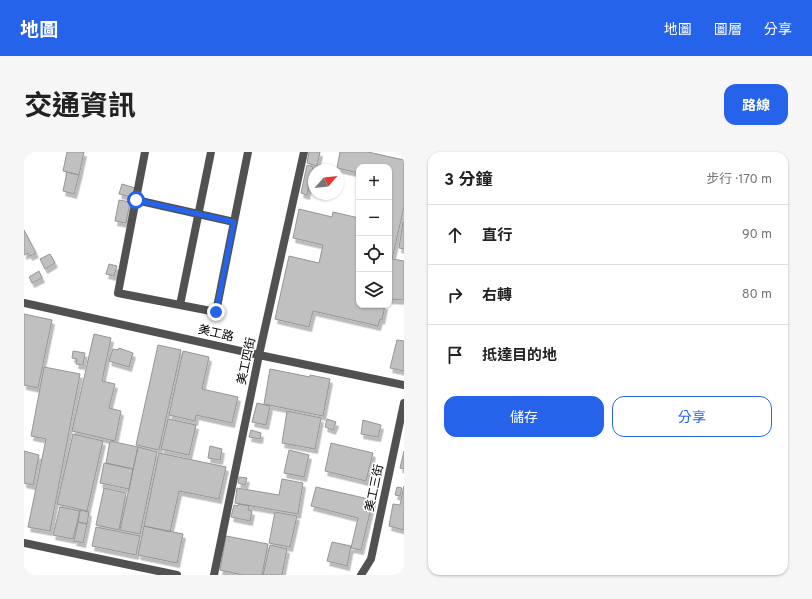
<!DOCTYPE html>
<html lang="zh-TW">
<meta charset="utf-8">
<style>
body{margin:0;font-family:Overpass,"Noto Sans TC",sans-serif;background:#f6f6f6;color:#222}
.controls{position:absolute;right:12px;top:12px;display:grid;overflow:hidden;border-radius:8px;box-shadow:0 1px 3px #0004}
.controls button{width:36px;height:36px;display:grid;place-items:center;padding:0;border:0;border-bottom:1px solid #e0e0e0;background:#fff;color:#222;font:20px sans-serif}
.compass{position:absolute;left:284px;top:12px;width:36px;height:36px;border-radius:50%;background:#fff;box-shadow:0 1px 3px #0004;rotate:63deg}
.stop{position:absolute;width:12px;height:12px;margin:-9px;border:3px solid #2563eb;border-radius:50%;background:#fff}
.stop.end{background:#2563eb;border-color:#fff;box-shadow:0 1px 4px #0008}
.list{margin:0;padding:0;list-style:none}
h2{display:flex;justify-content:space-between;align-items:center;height:52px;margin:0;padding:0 16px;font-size:17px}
h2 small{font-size:13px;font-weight:400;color:#767676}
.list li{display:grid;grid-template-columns:26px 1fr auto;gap:12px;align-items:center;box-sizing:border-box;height:60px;padding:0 16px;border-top:1px solid #e0e0e0}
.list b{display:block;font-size:15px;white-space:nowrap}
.list em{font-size:13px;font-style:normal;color:#767676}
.actions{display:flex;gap:8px;padding:12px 16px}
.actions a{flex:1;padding:9px 0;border:1px solid #2563eb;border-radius:12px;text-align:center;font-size:14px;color:#2563eb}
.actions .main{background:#2563eb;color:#fff}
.icon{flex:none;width:22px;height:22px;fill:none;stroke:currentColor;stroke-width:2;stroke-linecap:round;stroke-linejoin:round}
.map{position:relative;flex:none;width:380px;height:423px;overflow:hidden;border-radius:12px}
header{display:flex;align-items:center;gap:24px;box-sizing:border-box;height:56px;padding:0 20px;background:#2563eb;color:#fff}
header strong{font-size:19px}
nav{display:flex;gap:22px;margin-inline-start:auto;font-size:14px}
.intro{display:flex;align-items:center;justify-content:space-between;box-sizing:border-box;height:96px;padding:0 24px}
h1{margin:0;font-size:28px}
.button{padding:10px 18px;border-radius:12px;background:#2563eb;color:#fff;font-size:14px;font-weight:700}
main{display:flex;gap:24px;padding:0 24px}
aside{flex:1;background:#fff;border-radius:12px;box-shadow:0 1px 3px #0004}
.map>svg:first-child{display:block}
.building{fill:#c0c0c0;stroke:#959595;filter:url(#shadow)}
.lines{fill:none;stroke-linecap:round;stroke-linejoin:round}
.street{stroke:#515151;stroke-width:8}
.route{stroke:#2563eb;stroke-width:5}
.labels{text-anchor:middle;stroke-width:3;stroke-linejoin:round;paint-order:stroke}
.street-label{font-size:12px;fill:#000;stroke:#fff}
</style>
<header>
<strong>地圖</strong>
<nav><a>地圖</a><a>圖層</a><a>分享</a></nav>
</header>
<div class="intro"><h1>交通資訊</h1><a class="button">路線</a></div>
<main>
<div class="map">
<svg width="380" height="423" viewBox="0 0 380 423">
<defs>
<filter id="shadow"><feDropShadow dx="2.5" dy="4.5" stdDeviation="0" flood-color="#0004"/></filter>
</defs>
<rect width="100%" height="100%" fill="#fff"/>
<path class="building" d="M43,0H60L55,23L39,19Z
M285,0H296L293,14L283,11Z
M316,0H344L380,8V55L368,107L380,109V148L365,147V15H335V21L313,16Z
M283,13L289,15L283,43L277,41Z
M43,20L55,23L50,42L39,39Z
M98,32L111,36L108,45L95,42Z
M95,48L106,50L102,71L91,69Z
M275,57L308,65L309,60L335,66V153H361L358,168L356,167L354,174L289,159L285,175L251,167L265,104L295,111L299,93L269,86Z
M379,70H380V97L375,96Z
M0,78L12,101L6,104L4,101L0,103Z
M26,102L31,111L21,117L16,107Z
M85,112L93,114L90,124L82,122Z
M15,119L18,126L8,131L5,125Z
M0,162L28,168L14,236L0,233Z
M70,182L87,186L78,229L91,232L85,256L97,259L91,289L48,279Z
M373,188L380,189V219L366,216Z
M134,193L157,198L135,298L112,293Z
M95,196L109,201L105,215L85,209L89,197L94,198Z
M49,199L61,201L59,213L52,212L53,207L48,206Z
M159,199L185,205L178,237L214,245L208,271L172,263L171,269L145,263Z
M20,215L56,222L26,379L4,375L22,287L7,284Z
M246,217L286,225V223L306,227L299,264L240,252Z
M233,251L246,254L242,273L228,270Z
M263,259L297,266L291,297L258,291Z
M144,267L172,273L165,303L137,297Z
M303,267L312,270L309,278L301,275Z
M339,268L357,273L354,285L337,282Z
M227,278L237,281L236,287L225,285Z
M49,282L79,289L63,359L33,352Z
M86,289L114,295L109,317L82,311Z
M307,291L349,301L342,329L301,319Z
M186,294L198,297L196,308L184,306Z
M114,295L133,300L116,382L96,378Z
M265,298L285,303L280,325L260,321Z
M0,299L15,303L9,333L0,331Z
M380,299V317L376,316Z
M135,301L202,315L195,347L155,339L146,380L120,374Z
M80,311L109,317L105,337L76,331Z
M215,325L223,326L221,333L214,331Z
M258,327L279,331L274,362L211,351L213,336L255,343Z
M380,334V378L365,374L369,352L376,353Z
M292,335L349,348L337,398L327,396L334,366L287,354Z
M373,335L378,336L376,344L371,343Z
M80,336L102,341L95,378L72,373Z
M215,352L225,354L224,358L228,359L226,369L207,365L210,353L214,354Z
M36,355L56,359L49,387L29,383Z
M56,358L65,360L63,372L54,370Z
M251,360L273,364L266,395L245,391Z
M54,370L63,372L59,391L50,389Z
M120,374L159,382L153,411L114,403Z
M72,375L116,384L112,403L68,394Z
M202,384L244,392L238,423H218L196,418Z
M308,390L327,394L323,414L303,409Z
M246,393L263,397L258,423H239Z"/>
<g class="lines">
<path class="street" d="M112,48L210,70L192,160L94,141L121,0
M210,70L224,0
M0,151L235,203L380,233
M156,153L187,0
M0,391L153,423
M190,423L235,203L280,0
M337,423L347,407L380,251"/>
</g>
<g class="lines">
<path class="route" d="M112,48L210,70L192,160"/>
</g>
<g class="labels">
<g class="street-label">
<text transform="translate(192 181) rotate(13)" y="4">美工路</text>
<text transform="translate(222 209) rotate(-78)" y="4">美工四街</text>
<text transform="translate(350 336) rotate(-78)" y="4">美工三街</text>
</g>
</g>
</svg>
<div class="controls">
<button>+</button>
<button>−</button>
<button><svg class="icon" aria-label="locate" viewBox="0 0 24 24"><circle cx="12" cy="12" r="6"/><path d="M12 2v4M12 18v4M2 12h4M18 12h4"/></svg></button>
<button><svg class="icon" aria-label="layers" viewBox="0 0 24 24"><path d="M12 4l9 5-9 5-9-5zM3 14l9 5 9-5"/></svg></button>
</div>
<svg class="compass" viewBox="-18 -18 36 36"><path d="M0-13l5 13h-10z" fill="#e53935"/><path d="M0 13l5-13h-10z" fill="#767676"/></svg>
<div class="stop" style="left:112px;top:48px"></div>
<div class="stop end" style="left:192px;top:160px"></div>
</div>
<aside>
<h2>3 分鐘<small>步行 · 170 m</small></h2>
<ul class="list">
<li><svg class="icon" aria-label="ahead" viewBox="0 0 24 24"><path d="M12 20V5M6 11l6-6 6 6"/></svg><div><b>直行</b></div><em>90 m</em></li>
<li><svg class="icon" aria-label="right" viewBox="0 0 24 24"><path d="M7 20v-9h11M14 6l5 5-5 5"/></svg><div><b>右轉</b></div><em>80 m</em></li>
<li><svg class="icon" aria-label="arrive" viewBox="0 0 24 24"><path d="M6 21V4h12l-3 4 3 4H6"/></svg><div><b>抵達目的地</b></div></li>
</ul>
<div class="actions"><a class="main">儲存</a><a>分享</a></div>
</aside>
</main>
